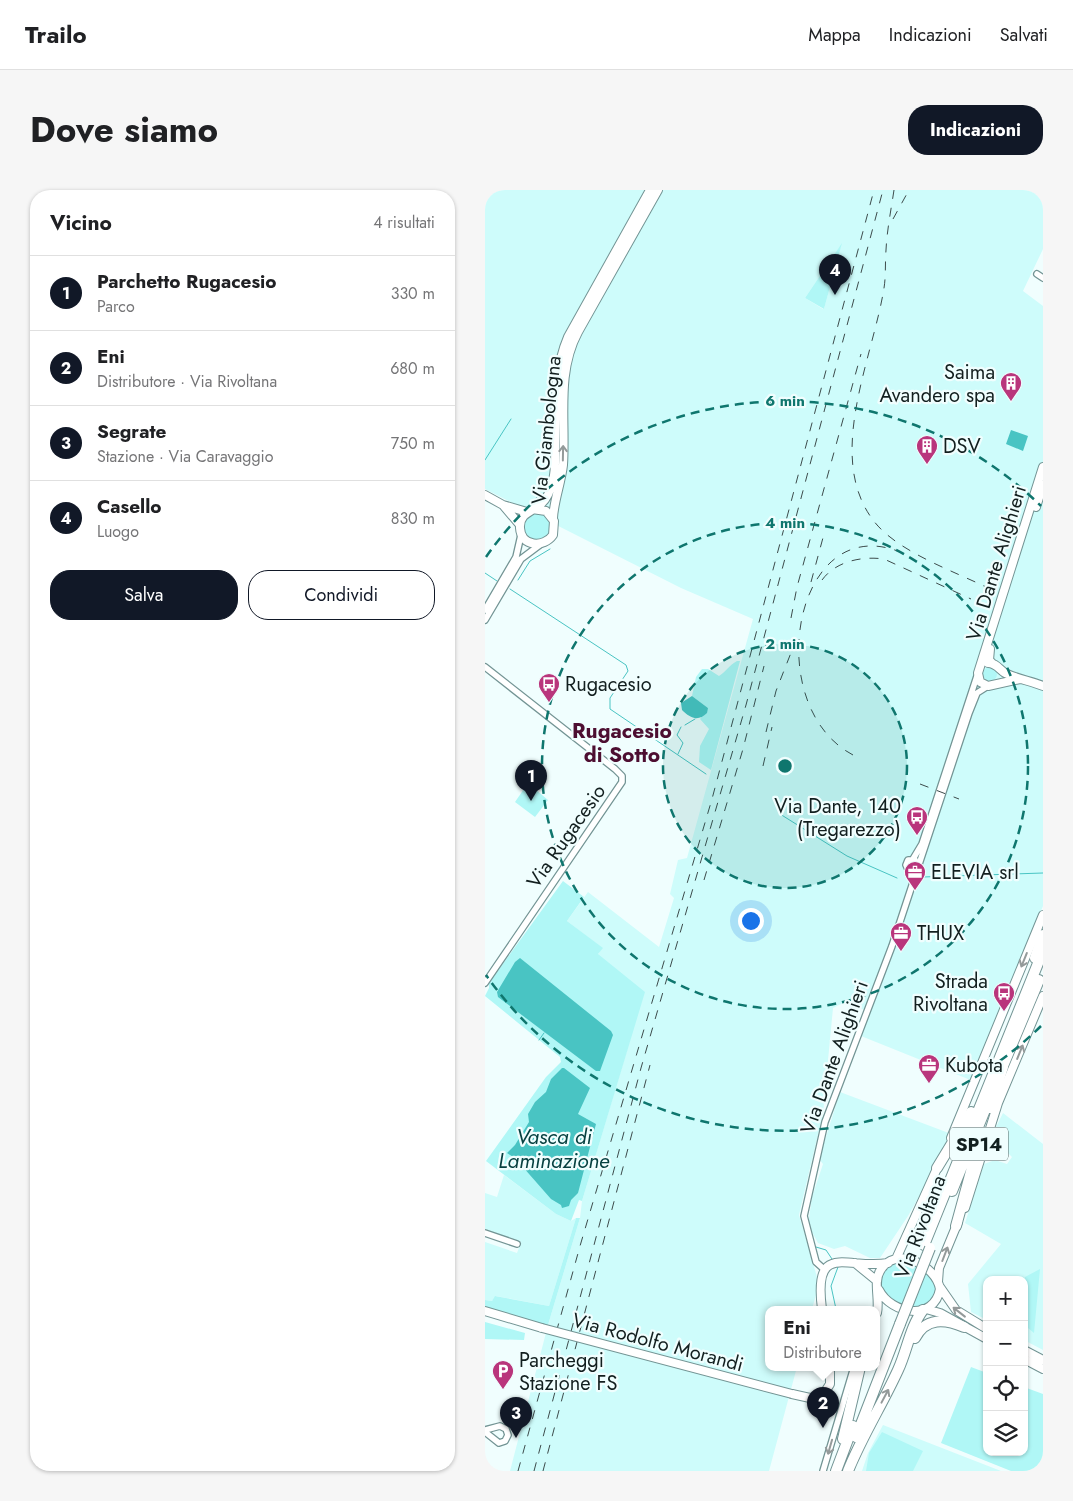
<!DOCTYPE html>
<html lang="it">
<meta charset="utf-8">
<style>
body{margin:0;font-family:Jost,sans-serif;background:#f6f6f6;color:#202124}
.controls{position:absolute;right:15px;bottom:15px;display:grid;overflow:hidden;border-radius:10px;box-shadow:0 1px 4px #0004}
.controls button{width:45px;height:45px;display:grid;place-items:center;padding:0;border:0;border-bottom:1px solid #e0e0e0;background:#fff;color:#202124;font:25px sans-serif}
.you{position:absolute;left:265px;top:730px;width:18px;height:18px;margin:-12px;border:4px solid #fff;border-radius:50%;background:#1a73e8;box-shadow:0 0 0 8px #1a73e833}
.badge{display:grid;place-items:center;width:32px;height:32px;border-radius:50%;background:#111827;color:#fff;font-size:16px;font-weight:700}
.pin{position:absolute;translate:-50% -41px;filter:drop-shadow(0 1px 2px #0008)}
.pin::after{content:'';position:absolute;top:26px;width:18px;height:15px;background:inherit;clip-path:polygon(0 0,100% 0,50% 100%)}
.popup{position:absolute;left:280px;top:1116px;width:115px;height:65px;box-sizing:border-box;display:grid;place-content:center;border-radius:10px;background:#fff;filter:drop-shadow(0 1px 4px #0005);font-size:16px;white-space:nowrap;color:#757577}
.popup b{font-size:19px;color:#202124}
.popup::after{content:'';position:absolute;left:50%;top:100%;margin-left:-10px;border:10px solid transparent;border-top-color:#fff}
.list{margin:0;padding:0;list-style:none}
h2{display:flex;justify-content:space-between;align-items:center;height:65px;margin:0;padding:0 20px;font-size:21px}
h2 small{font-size:16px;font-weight:400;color:#757577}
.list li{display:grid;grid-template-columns:32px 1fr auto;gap:15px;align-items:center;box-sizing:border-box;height:75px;padding:0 20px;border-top:1px solid #e0e0e0}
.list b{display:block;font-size:19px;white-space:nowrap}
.list p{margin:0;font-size:16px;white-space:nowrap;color:#757577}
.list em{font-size:16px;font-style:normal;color:#757577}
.actions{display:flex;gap:10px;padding:15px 20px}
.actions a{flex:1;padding:11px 0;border:1px solid #111827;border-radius:20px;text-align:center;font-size:18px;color:#111827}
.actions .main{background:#111827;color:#fff}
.icon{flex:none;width:28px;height:28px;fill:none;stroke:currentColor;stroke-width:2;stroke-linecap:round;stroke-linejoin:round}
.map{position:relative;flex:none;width:558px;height:1281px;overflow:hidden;border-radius:20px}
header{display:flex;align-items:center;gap:30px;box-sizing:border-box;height:70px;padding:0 25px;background:#fff;border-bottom:1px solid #e0e0e0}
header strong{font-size:24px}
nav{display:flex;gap:28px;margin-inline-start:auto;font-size:18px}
.intro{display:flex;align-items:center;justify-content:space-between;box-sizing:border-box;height:120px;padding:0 30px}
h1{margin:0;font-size:35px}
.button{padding:12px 22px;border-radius:20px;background:#111827;color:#fff;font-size:18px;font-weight:700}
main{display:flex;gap:30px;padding:0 30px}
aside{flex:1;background:#fff;border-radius:20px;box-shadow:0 1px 4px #0004}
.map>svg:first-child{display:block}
.built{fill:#cefcfb;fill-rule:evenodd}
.green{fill:#b0f7f6}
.water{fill:#49c4c3}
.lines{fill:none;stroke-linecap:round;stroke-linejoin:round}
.stream{stroke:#49c4c3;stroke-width:1}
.street-casing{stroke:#739494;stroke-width:8}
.secondary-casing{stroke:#739494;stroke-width:10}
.highway-casing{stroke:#739494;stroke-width:12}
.street{stroke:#fff;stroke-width:5.5}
.secondary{stroke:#fff;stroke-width:8}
.highway{stroke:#fff;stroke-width:10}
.rail{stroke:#3d4b4b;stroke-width:1;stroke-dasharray:9 9;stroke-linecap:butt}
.secondary-bridge-casing{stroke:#739494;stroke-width:10;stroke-linecap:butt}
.highway-bridge-casing{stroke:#739494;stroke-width:12;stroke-linecap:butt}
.secondary-bridge{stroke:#fff;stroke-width:8}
.highway-bridge{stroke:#fff;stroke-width:10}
.oneway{stroke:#949a9a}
.ring{fill:none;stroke:#0f766e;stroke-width:2.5;stroke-dasharray:9 6}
.labels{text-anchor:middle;stroke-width:4.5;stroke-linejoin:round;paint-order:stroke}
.shield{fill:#f0fefe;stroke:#556262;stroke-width:1}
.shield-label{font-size:19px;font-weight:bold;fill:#121f1f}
.poi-label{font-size:20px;fill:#121f1f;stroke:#f0fefe;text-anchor:start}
.street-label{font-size:20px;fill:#121f1f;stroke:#f0fefe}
.neighbourhood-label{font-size:21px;font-weight:bold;fill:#4d0e31;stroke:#f0fefe}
.water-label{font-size:21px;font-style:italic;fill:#074141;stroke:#f0fefe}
.centre{fill:#0f766e;stroke:#f0fefe;stroke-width:2.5}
.ring-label{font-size:15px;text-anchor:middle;font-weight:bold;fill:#0f766e;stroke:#f0fefe;stroke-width:4.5;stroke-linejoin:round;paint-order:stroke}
</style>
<header>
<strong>Trailo</strong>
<nav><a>Mappa</a><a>Indicazioni</a><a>Salvati</a></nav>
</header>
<div class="intro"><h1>Dove siamo</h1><a class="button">Indicazioni</a></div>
<main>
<aside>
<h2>Vicino<small>4 risultati</small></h2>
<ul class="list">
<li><span class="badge">1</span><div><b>Parchetto Rugacesio</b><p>Parco</p></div><em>330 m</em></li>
<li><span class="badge">2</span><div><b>Eni</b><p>Distributore · Via Rivoltana</p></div><em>680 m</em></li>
<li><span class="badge">3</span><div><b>Segrate</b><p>Stazione · Via Caravaggio</p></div><em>750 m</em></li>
<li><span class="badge">4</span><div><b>Casello</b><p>Luogo</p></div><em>830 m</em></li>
</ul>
<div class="actions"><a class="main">Salva</a><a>Condividi</a></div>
</aside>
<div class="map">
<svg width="558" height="1281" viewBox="0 0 558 1281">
<rect width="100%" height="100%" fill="#f0fefe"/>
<path class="built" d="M0,0H558V59L538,101L558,116V716L526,792L488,891L376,846L382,821L360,812L348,818L338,923L314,1025L332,1087L331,1105L327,1119H284V1177H312L284,1281H25L63,1135L95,1028L97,1011L146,847L113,764L117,758L82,731L103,702L174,757L189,708L185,704L193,670L202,668L268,429L196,398L0,299ZM356,55L339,119H338L320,108Z
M355,902L469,945L423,1026L395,1068H385L360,1056L349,1059L333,1053L323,1035L327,1007L338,974L334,969Z
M518,923L558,954V1160L539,1150V1090H502V1130L486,1122L483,1094L516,1054L480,1033L499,974L510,970L522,974L527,967L515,955L512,949L511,937Z
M19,985L71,1024L86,1031L91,1028L64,1116L11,1106L7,1111L0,1110V1052L32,1063L36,1052L0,1040V1003L12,1007Z
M398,1235L516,1281H377L383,1263Z"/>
<path class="green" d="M357,53L339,119L320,108Z
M39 337a14 14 0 1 1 28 0a14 14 0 1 1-28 0Z
M252,471H255L226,580L214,572L215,556L224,539L215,529L223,518L207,506L211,487L217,479H223L234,486C241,482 244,475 252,471Z
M498 484a7 7 0 1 1 14 0a7 7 0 1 1-14 0Z
M43,593L63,610L50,627L30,612Z
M78,691L99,707L82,731L118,758L113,764L160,802L97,1011L94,1010L86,1031L71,1024L1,971L61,887L76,872L75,867L0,806L4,798V793Z
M91,1028H95L63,1135L0,1118V1110L7,1111L10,1106L64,1116Z
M411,1073C432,1070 469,1098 442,1114C416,1130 372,1088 411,1073Z
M555,1079L549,1143L543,1138L539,1142V1091L540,1087Z
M0,1132L40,1143L39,1150L0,1149Z
M486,1177L502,1183V1262H539V1197L558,1204V1281H526L456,1253Z
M397,1242L438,1261L428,1281H381L384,1263Z"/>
<path class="water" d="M526,240L543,246L538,261L521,254Z
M207,506L223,518L222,523C213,532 205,528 197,520L196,513Z
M35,768L126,841L128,845L115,881H111L13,807L12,802L30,772Z
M77,878H79L105,898L93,924L111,934L93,1003L86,1010L84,1016L77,1018L76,1015L66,1009L30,968L22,963L30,955L44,932L43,924L50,912L61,902L66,889Z"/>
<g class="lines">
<path class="stream" d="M0,270L26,229
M0,383L12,391
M33,390L45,371L65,359
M25,399L141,475L143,481L125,508V519L221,584
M200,535L210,529
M193,564L198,553L192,545L196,537
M295,624L362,666L412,688
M438,687L558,683
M54,850L59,843
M331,1057L341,1060L347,1069
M351,1119L346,1096L353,1077"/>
<g class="street-casing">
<path id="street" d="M552,84L558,88
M0,420L31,367L36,345
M0,430L36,369L56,354
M0,477L130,579L137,586V592L0,793
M428,669L437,654L493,483
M429,693L421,675L423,670H430
M0,1043L32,1054
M340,1080L331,1072L319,1026L340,932L407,756L484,523L492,503L503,496
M0,1240L15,1236L21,1239L23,1245L20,1251L14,1253L0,1242
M338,1281L369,1177"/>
</g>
<g class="secondary-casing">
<path id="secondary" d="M0,305L18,315L42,322
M18,315L35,335
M551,317L558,295
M47,319L61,321L69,331L68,345C59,358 36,357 35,338C34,323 47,322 56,314C63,308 66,299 68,290C71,279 70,267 70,256C71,219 68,182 83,147L165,0
M68,328C69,310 76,293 78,275C81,230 71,183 93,142L173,0
M505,459L504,470L507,473
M503,473C511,473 514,479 520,483C532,489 546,491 558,496
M535,489L503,496L495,492L493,483L558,277
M466,948L558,725
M480,1018L513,913L558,806
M411,1069L454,974
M370,1073L392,1091
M453,1092L454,1078L473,1032
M455,1097L471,1120L502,1139
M337,1119C328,1050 362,1080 403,1073
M441,1119L455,1123L502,1149
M0,1121L57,1138
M392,1123C395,1109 388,1092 395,1081C410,1054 451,1075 455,1099C449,1132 406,1124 394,1100
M539,1160L558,1170
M539,1169L558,1179
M307,1204L325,1208L338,1205L345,1194V1177"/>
</g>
<g class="highway-casing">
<path id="highway" d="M550,768L558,745
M515,883L554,790
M505,918L518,877
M452,978L486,922
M467,1001L504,910
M471,1036L496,945
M439,1055L558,761
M430,1148C441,1127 460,1129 479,1137
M371,1247L415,1134
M358,1249L375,1177
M351,1281L368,1236
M363,1281C377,1246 397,1215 413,1180C422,1161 425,1137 438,1120"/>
</g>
<use href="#street" class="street"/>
<use href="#secondary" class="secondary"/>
<use href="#highway" class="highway"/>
<path class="rail" d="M409,0C406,20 402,40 401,60C400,73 401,86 399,98C388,168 340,266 388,330C411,361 466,380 501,397
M408,29L424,0
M337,390C351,371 377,366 399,369L486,409
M326,392L339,344
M306,428L312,397L376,164
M281,542L291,501L311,450
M368,565C273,515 310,311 422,365
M278,576L287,537
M435,594L474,609
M219,690L258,559L279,476
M33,1281L95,1056L227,609L389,0
M49,1281L156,878L261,515L398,0
M58,1281L165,875"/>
<g class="secondary-bridge-casing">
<path id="secondary-bridge" d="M57,1138L307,1204"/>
</g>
<g class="highway-bridge-casing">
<path id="highway-bridge" d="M415,1134L445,1058"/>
</g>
<use href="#secondary-bridge" class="secondary-bridge"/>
<use href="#highway-bridge" class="highway-bridge"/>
</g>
<defs><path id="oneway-shaft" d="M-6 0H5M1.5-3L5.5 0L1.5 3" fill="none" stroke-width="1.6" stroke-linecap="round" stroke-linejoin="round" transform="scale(1.25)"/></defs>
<g class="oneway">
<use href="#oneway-shaft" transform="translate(78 263) rotate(-89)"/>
<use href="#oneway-shaft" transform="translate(539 770) rotate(112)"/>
<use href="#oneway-shaft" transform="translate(535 862) rotate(-68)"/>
<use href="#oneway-shaft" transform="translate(460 1064) rotate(-69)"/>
<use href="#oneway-shaft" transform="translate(474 1122) rotate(-142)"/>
<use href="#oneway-shaft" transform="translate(400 1206) rotate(-62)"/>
<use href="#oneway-shaft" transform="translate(345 1257) rotate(106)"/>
</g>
<circle cx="300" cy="576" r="122" fill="#0f766e" fill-opacity=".12"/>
<g class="ring">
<circle cx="300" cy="576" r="122"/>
<circle cx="300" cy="576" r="243"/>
<path d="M556 836A365 365 0 0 1 1 785M1 367A365 365 0 0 1 556 316"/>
</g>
<defs>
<g id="building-pin" transform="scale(1.125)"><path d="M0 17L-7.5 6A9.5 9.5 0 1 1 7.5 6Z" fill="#b9357c" stroke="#f0fefe"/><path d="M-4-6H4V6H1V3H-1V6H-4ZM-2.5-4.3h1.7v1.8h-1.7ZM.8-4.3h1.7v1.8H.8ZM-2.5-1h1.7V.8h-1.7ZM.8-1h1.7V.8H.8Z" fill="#fff"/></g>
<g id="bus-pin" transform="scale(1.125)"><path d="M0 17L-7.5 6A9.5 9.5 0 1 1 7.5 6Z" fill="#b9357c" stroke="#f0fefe"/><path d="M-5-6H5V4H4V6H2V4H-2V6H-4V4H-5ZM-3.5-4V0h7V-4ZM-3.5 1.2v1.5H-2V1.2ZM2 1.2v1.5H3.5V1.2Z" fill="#fff"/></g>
<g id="office-pin" transform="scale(1.125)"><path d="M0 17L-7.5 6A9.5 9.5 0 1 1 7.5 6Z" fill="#b9357c" stroke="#f0fefe"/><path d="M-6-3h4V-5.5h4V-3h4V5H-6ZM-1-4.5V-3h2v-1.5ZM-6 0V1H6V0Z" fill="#fff"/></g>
<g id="parking-pin" transform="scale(1.125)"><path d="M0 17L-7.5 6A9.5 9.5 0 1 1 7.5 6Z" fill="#b9357c" stroke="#f0fefe"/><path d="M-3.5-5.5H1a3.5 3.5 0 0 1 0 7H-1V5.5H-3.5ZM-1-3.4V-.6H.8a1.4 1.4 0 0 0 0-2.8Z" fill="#fff"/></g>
</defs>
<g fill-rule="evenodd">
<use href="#building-pin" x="526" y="193"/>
<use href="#building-pin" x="442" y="256"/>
<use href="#bus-pin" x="64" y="494"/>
<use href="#bus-pin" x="432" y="627"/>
<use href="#office-pin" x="430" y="682"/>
<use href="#office-pin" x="416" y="743"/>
<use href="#bus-pin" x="519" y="803"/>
<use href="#office-pin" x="444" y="875"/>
<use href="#parking-pin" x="18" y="1181"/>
</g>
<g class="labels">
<rect class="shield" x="465" y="937.5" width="58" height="33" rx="4"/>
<g class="shield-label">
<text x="494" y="961">SP14</text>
</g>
<g class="poi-label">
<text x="510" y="189" text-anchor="end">Saima<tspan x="510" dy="23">Avandero spa</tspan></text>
<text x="458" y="263">DSV</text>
<text x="80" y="501">Rugacesio</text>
<text x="416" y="623" text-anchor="end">Via Dante, 140<tspan x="416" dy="23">(Tregarezzo)</tspan></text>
<text x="446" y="689">ELEVIA srl</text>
<text x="432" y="750">THUX</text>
<text x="503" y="798" text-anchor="end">Strada<tspan x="503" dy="23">Rivoltana</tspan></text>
<text x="460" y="882">Kubota</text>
<text x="34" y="1177">Parcheggi<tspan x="34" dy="23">Stazione FS</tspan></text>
</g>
<g class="street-label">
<text transform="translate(61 240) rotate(-84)" y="7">Via Giambologna</text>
<text transform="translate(511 373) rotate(-73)" y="7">Via Dante Alighieri</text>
<text transform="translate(81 646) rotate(-55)" y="7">Via Rugacesio</text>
<text transform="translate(349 867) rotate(-70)" y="7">Via Dante Alighieri</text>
<text transform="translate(435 1037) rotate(-69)" y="7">Via Rivoltana</text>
<text transform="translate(173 1152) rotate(15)" y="7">Via Rodolfo Morandi</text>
</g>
<g class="neighbourhood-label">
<text x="137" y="548">Rugacesio<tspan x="137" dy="24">di Sotto</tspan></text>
</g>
<g class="water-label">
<text x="69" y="954">Vasca di<tspan x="69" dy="24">Laminazione</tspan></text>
</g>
</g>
<circle cx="300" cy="576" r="8" class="centre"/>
<g class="ring-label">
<text x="300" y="216">6 min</text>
<text x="300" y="338">4 min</text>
<text x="300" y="459">2 min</text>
</g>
</svg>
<div class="controls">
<button>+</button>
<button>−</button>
<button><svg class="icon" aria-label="locate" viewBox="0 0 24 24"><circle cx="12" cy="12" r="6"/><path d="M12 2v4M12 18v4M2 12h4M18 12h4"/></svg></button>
<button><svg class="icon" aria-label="layers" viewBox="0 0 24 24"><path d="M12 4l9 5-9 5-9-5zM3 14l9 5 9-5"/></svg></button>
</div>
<div class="you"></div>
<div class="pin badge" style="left:46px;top:611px">1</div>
<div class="pin badge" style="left:338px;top:1238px">2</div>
<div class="popup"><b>Eni</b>Distributore</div>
<div class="pin badge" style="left:31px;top:1248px">3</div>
<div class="pin badge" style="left:350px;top:105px">4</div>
</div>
</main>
